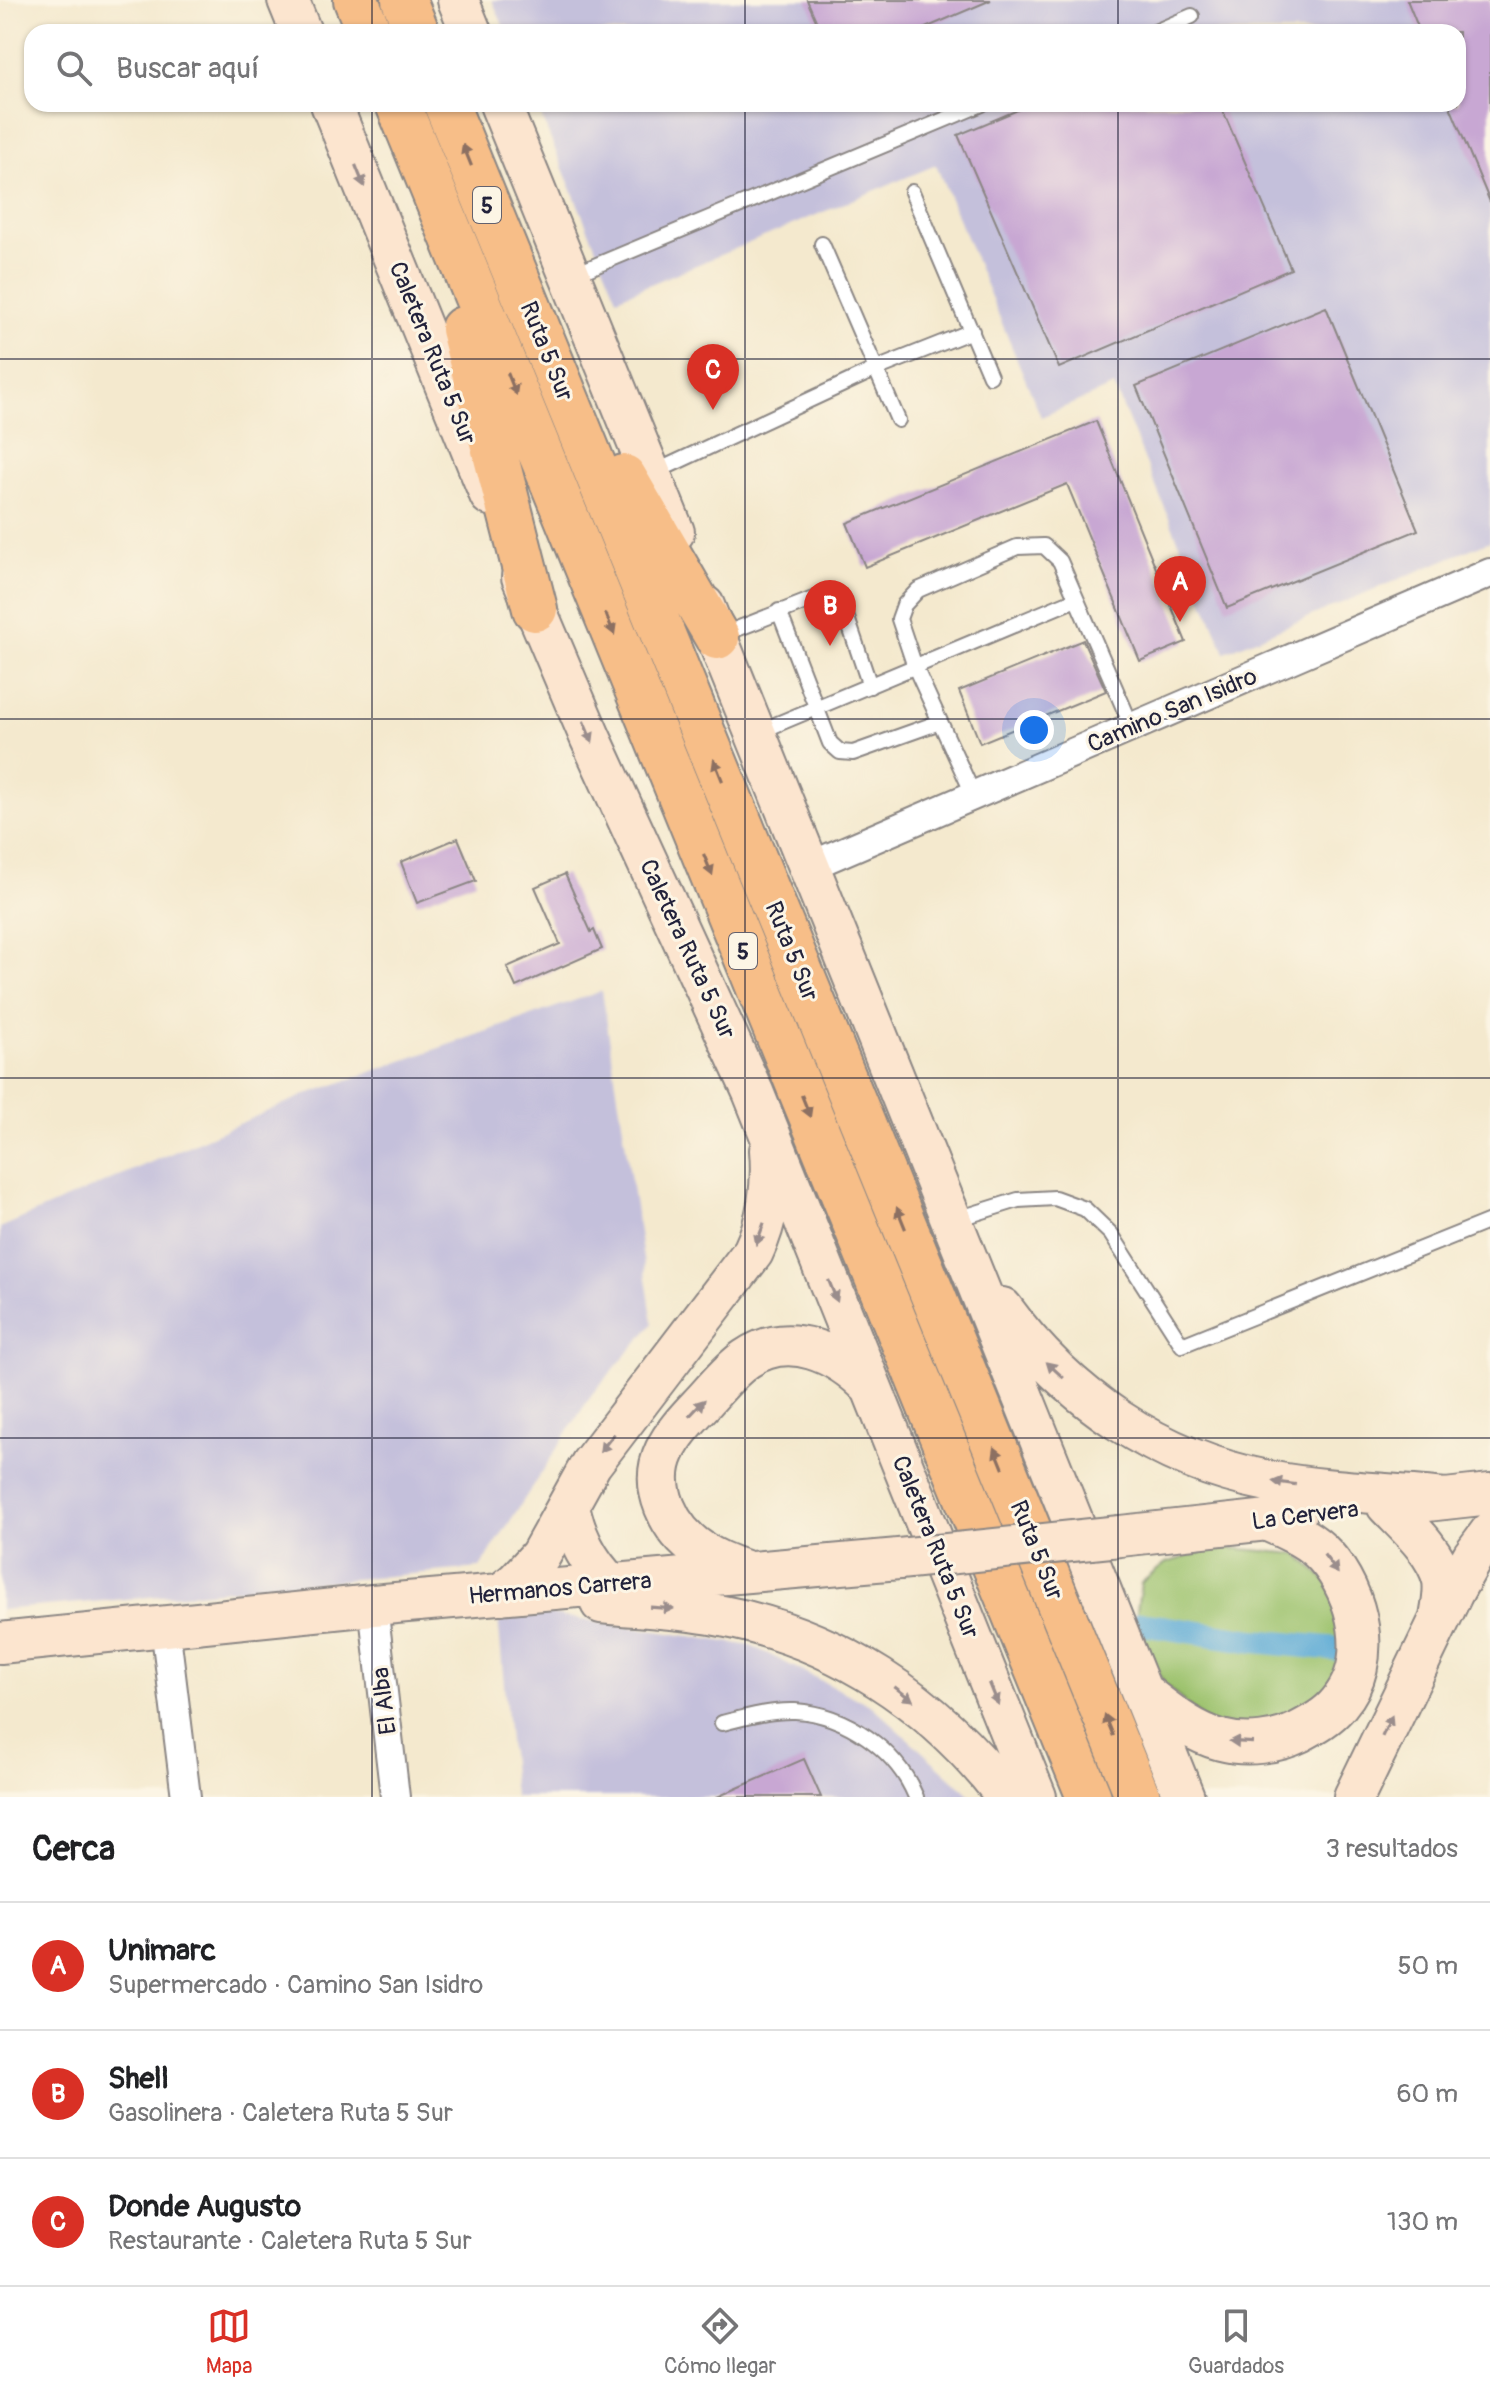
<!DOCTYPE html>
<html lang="es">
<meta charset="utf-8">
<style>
body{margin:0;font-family:Pangolin,sans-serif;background:#f6f6f6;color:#202124}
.you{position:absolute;left:1034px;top:730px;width:28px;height:28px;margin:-20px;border:6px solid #fff;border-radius:50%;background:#1a73e8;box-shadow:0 0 0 12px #1a73e833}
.badge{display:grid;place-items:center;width:52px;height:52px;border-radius:50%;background:#d93025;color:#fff;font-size:26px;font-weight:700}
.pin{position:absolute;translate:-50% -66px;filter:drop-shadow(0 2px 4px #0008)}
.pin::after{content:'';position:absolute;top:42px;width:28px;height:24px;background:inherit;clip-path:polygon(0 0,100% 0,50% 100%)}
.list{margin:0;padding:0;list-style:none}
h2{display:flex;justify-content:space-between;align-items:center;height:104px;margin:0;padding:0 32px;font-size:34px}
h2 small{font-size:26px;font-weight:400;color:#757577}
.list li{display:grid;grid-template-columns:52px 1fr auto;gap:24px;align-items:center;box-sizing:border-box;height:128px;padding:0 32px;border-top:2px solid #e0e0e0}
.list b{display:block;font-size:30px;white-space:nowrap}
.list p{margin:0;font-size:26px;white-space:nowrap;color:#757577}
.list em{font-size:26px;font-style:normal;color:#757577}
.icon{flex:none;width:44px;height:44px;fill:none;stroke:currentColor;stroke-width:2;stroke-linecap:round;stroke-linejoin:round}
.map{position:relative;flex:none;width:1490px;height:1797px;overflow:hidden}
.search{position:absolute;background:#fff;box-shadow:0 2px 6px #0004;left:24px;right:24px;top:24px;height:88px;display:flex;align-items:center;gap:20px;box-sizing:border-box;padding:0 28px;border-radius:24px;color:#757577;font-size:30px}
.sheet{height:488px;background:#fff}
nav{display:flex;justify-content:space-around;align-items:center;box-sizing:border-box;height:112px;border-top:2px solid #e0e0e0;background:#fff;font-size:22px;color:#757577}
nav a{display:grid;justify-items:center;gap:4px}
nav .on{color:#d93025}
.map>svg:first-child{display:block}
.industrial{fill:#c4c0db}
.green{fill:#9cc26d;stroke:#5f7254;stroke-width:2}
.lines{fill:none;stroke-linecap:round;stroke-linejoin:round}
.canal{stroke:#5baad5;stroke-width:24}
.building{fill:#c8a7d3}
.lane-casing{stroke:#8b8684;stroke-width:18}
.street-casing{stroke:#8b8684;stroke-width:32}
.secondary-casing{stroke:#8b8684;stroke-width:44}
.highway-casing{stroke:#8b8684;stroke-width:48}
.lane{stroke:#fff;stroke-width:14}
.street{stroke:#fff;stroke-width:28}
.secondary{stroke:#fce5cf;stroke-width:40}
.highway{stroke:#f7be88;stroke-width:44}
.secondary-bridge-casing{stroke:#8b8684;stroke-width:44;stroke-linecap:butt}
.secondary-bridge{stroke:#fce5cf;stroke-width:40}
.oneway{fill:#8c7062}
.oneway2{fill:#9a8d8c}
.grid{fill:none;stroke:#22223b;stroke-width:2;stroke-opacity:0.55}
.labels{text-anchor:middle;stroke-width:6;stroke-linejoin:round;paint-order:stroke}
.shield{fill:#fcf5e5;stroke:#63616e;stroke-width:2}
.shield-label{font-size:22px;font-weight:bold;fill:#22223b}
.street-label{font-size:24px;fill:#22223b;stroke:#fcf5e5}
</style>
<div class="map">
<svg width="1490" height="1797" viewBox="0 0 1490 1797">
<rect width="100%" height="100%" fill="#fcf5e5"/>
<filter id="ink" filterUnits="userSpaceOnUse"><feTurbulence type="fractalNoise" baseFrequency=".0125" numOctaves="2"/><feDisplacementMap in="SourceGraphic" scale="16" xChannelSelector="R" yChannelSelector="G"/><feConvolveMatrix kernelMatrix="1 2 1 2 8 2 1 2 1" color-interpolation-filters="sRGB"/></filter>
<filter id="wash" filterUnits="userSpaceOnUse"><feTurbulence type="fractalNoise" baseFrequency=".006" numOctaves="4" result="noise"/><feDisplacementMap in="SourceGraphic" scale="32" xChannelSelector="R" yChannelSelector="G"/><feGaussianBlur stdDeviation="1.8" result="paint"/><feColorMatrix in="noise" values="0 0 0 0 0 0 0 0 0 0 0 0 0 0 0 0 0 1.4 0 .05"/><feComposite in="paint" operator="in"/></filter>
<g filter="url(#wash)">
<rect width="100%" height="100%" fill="#f4e9ce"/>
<path class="industrial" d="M492,0H1490V541L1225,652L1114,386L1041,417L936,165L617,298L536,104H1458V32H506Z
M602,991L653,1324L592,1394L480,1568L0,1610V1228L305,1095Z
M540,1613L752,1646L872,1706L972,1797H514L498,1617Z"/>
<path class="green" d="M1219,1547L1297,1554L1347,1599L1350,1662L1301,1717L1251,1734L1209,1724L1166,1686L1134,1632L1141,1583L1166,1563Z"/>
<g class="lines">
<path class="canal" d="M1141,1624L1254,1641L1349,1650"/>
</g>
<g id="blocks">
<path class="building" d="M807,0H991L916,32H821Z
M1407,0H1490V202L1449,104H1458V32H1420Z
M1032,104H1220L1291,269L1059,368L958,135Z
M1326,307L1418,530L1227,608L1136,386Z
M1096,421L1186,642L1140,661L1067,484L865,567L847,523Z
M1083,640L1106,691L980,743L959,691Z
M458,838L476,881L417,903L401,862Z
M565,874L591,932L594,930L602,949L516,987L507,967L560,944L535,887Z
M804,1759L821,1797H717Z"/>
</g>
</g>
<g filter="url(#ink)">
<use href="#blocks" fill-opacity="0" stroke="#8b8684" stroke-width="2"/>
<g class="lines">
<g class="lane-casing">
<path id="lane" d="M1155,32L1192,16
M912,192L990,376
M822,244L898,420
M573,275L982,104
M653,473L876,369L972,331
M779,611L830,743L840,752L853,753L940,722
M719,636L813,599L831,600L845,612L870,686
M756,733L1076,599
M974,796L915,667L899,619L904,605L918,590L1017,547L1044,546L1060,561L1132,727
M954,1220L1018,1200L1055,1198L1085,1209L1111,1234L1182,1345L1490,1221
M722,1723C746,1717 771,1710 795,1711C846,1714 897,1750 916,1797"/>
</g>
<g class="street-casing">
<path id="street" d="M810,866L1490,573
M373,1605L395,1797
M165,1626L186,1797"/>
</g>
<g class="secondary-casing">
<path id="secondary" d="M288,0L301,32
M458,0L471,32
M331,104L490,495
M500,104L674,532
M522,577L590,737L753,1092L1036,1797
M704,606L1184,1797
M1002,1308C1067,1397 1158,1460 1268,1481C1326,1492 1387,1493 1445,1499
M1418,1502L1490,1494
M569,1505C575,1536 587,1561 610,1584
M1387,1505C1407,1526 1436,1551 1443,1580C1445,1593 1442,1606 1440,1618
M1120,1536L1295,1517
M745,1571C730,1566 714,1560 701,1551C669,1530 648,1487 665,1451C674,1432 689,1417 703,1402C716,1388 729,1371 746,1359C789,1329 838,1353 871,1387
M501,1594L517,1581L540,1556L591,1464L753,1252C768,1221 773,1184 770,1150
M601,1603C639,1607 678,1608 717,1615C835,1636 935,1702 1007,1797
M0,1643L373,1605L899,1559
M1143,1693C1168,1712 1191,1732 1221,1740C1246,1747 1277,1743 1299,1732C1314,1724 1329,1716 1339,1703C1375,1661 1359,1594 1325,1556C1310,1539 1288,1530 1268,1521
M1354,1797L1453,1592L1473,1556L1490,1533"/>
</g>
<g class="highway-casing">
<path id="highway" d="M356,0L369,32
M404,0L417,32
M398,104L1089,1797
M446,104L1138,1797
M463,329L535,609
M624,477L717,637"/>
</g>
<use href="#lane" class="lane"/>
<use href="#street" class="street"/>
<use href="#secondary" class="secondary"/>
<use href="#highway" class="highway"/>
<g class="secondary-bridge-casing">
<path id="secondary-bridge" d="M899,1559L1120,1536"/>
</g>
<use href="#secondary-bridge" class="secondary-bridge"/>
</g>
<defs><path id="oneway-solid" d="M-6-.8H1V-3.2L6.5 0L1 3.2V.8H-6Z" transform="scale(2)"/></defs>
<g class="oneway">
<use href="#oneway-solid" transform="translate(467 155) rotate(-112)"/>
<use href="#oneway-solid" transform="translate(512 384) rotate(68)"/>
<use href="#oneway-solid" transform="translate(610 624) rotate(68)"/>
<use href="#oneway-solid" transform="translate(718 770) rotate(-112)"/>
<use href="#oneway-solid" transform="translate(708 865) rotate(68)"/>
<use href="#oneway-solid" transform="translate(806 1106) rotate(68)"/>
<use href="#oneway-solid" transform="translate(901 1218) rotate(-112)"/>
<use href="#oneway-solid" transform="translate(999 1458) rotate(-112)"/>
<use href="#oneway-solid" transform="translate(1109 1725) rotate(-112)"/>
</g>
<g class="oneway2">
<use href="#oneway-solid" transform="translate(360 176) rotate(68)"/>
<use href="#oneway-solid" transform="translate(588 732) rotate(67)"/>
<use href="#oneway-solid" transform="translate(760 1234) rotate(110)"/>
<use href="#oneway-solid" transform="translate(833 1291) rotate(68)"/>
<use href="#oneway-solid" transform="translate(1055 1370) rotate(-137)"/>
<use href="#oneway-solid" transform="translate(697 1408) rotate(-47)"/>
<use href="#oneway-solid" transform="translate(607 1443) rotate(128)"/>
<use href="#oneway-solid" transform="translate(1284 1483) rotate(-172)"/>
<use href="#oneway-solid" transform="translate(1331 1564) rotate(53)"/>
<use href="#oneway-solid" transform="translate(662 1608) rotate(4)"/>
<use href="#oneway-solid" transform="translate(904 1694) rotate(37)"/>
<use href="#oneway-solid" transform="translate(994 1694) rotate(68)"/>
<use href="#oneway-solid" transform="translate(1387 1726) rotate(-65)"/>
<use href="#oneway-solid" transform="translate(1241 1742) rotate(-177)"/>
</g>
</g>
<path class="grid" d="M372,0V32M745,0V32M1118,0V32M372,104V1797M745,104V1797M1118,104V1797M0,359H1490M0,719H1490M0,1078H1490M0,1438H1490"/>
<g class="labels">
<g class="shield">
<rect x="473" y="187" width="28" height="36" rx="6"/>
<rect x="729" y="933" width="28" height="36" rx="6"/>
</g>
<g class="shield-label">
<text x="487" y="213">5</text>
<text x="743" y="959">5</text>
</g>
<g class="street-label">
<text transform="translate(547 351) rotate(68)" y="8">Ruta 5 Sur</text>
<text transform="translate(433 353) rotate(68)" y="8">Caletera Ruta 5 Sur</text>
<text transform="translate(1172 710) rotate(-23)" y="8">Camino San Isidro</text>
<text transform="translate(688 949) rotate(65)" y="8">Caletera Ruta 5 Sur</text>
<text transform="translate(792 951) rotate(68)" y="8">Ruta 5 Sur</text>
<text transform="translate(1305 1515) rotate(-7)" y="8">La Cervera</text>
<text transform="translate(936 1547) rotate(68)" y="8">Caletera Ruta 5 Sur</text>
<text transform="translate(1037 1550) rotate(68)" y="8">Ruta 5 Sur</text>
<text transform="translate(560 1588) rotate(-5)" y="8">Hermanos Carrera</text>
<text transform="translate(384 1701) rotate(-97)" y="8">El Alba</text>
</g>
</g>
</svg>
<div class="you"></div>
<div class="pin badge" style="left:1180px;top:622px">A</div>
<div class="pin badge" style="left:830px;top:646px">B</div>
<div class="pin badge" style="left:713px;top:410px">C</div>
<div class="search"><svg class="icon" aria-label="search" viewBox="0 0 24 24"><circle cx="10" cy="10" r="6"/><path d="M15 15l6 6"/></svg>Buscar aquí</div>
</div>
<section class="sheet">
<h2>Cerca<small>3 resultados</small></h2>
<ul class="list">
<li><span class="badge">A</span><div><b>Unimarc</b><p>Supermercado · Camino San Isidro</p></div><em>50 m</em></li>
<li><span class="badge">B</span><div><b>Shell</b><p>Gasolinera · Caletera Ruta 5 Sur</p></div><em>60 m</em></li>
<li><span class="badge">C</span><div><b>Donde Augusto</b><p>Restaurante · Caletera Ruta 5 Sur</p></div><em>130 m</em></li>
</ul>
</section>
<nav>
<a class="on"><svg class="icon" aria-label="map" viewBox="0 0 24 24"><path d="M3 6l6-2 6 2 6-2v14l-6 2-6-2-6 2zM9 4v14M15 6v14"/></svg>Mapa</a>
<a><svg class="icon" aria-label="directions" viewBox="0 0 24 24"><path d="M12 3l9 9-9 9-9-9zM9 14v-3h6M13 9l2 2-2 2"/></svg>Cómo llegar</a>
<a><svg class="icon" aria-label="saved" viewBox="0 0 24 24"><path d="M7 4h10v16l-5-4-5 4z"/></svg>Guardados</a>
</nav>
